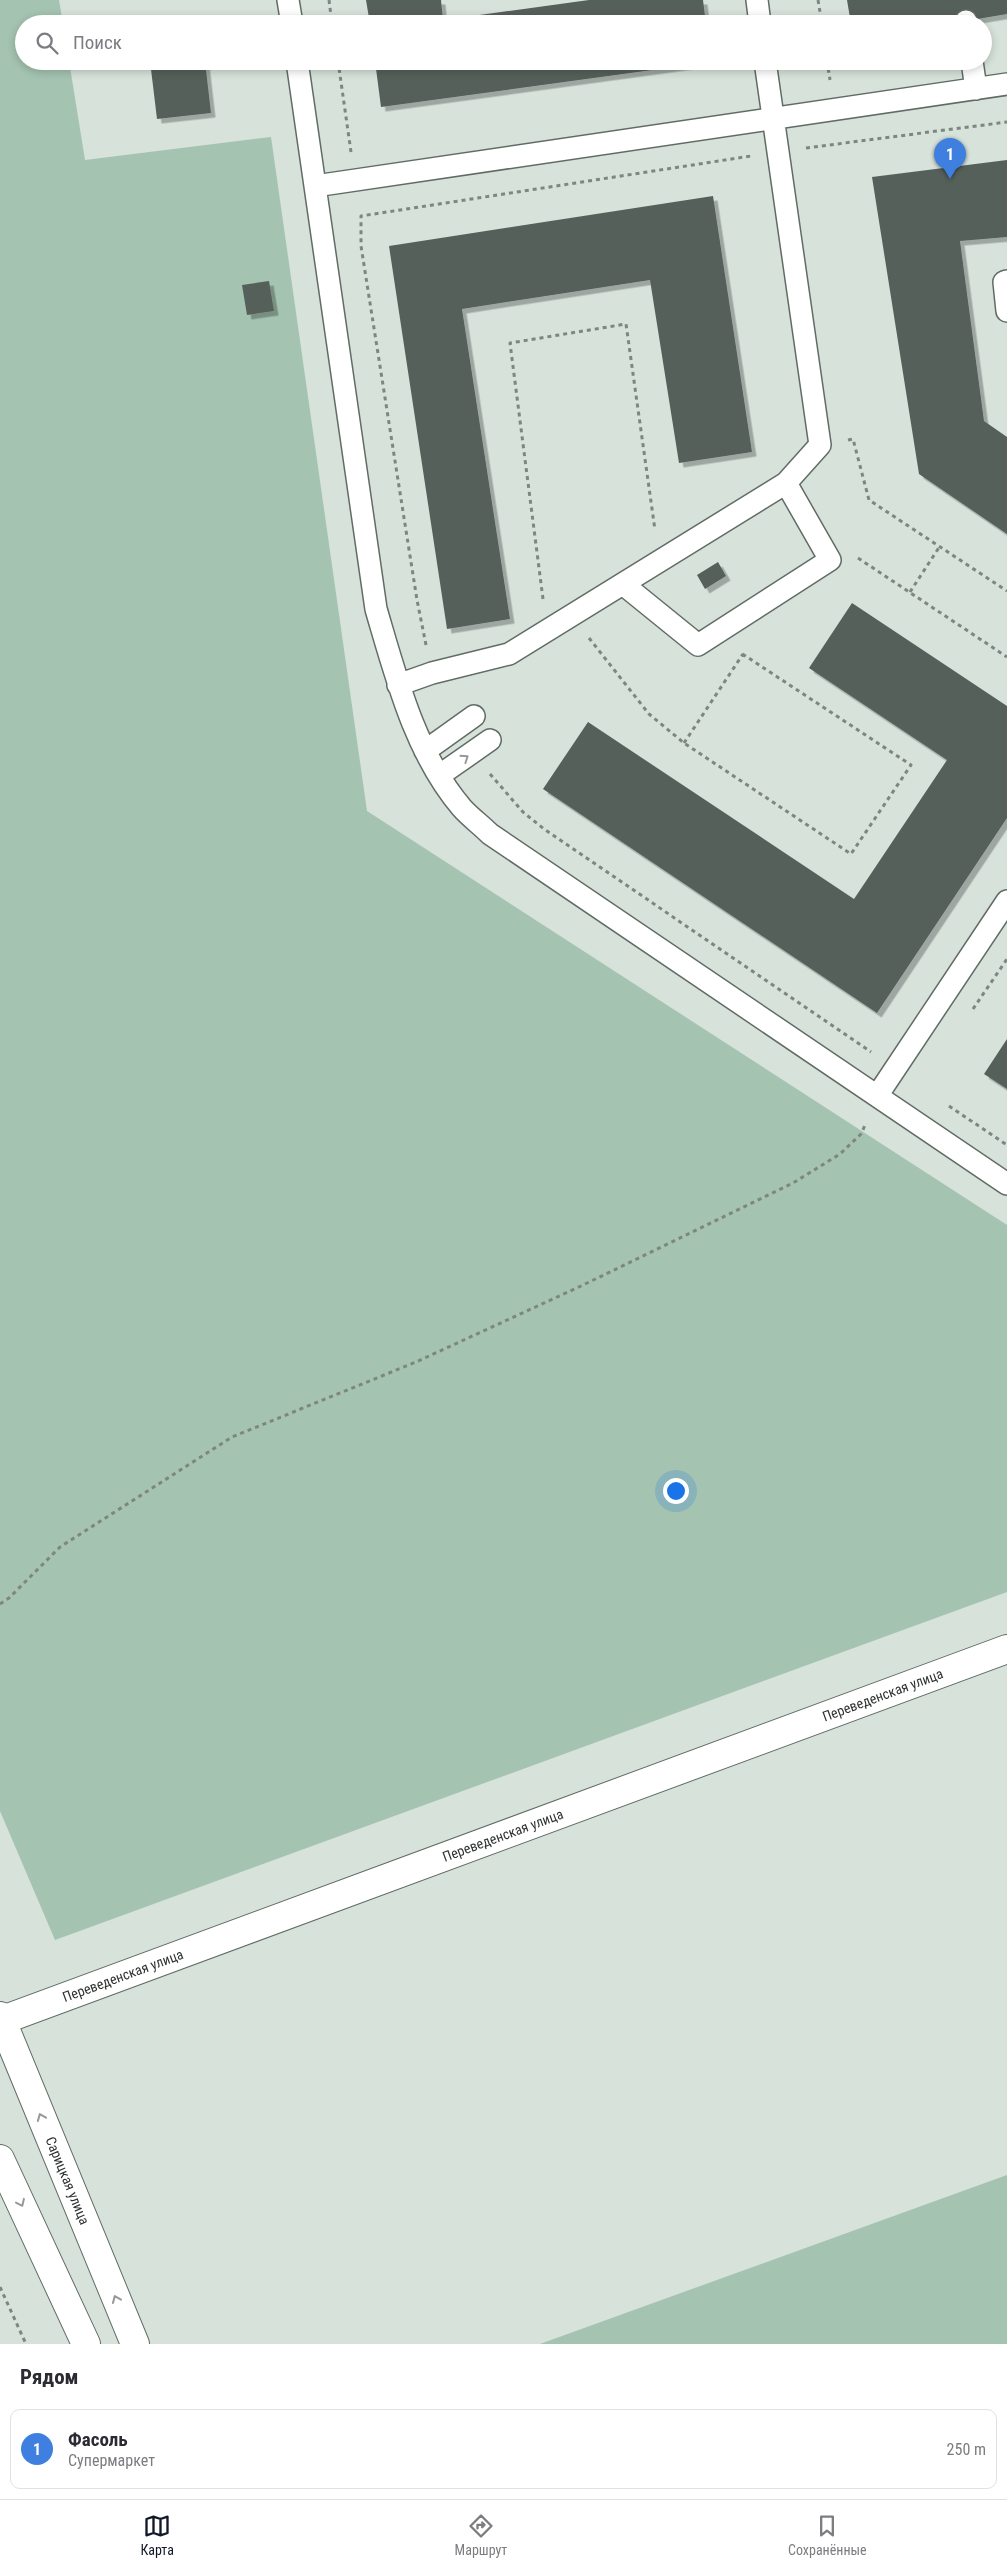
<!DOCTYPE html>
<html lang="ru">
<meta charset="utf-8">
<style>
body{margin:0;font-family:"Roboto Condensed",sans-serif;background:#f2f2f3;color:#2b2b33}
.you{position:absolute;left:675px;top:1490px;width:18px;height:18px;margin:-12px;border:4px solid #fff;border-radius:50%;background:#1a73e8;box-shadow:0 0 0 8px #1a73e833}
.badge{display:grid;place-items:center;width:32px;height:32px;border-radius:50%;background:#111827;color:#fff;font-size:16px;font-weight:700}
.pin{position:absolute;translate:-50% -41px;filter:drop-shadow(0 1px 2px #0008)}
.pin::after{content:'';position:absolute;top:26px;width:18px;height:15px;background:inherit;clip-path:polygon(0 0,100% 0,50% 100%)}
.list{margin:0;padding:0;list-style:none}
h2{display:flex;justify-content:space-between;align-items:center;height:65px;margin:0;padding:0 20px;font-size:21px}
h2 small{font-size:16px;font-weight:400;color:#7c7c81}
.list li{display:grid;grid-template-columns:32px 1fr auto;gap:15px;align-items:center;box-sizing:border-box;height:80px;margin:0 10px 10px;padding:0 10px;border:1px solid #e1e1e2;border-radius:10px}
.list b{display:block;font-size:19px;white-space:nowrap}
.list p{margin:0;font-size:16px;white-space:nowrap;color:#7c7c81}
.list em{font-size:16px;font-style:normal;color:#7c7c81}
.icon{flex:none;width:28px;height:28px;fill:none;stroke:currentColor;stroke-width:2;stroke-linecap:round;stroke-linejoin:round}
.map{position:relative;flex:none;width:1007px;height:2344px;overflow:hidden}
.search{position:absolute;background:#fff;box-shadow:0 2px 8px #0003;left:15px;right:15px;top:15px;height:55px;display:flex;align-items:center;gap:12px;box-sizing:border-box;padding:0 18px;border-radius:28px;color:#7c7c81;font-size:19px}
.sheet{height:155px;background:#fff}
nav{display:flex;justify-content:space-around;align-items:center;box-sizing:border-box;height:70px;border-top:1px solid #e1e1e2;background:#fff;font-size:14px;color:#7c7c81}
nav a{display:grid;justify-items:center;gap:2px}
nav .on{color:#111827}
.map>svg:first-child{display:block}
.green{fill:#a4c3b0}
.building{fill:#56605a;filter:url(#shadow)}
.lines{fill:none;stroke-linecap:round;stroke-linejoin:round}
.service-casing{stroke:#616c65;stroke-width:24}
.minor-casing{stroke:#616c65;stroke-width:30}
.tertiary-casing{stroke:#616c65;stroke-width:30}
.path{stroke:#7e8680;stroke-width:3;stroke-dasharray:4 4;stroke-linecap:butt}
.service{stroke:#fff;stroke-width:21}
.minor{stroke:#fff;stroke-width:28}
.tertiary{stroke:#fff;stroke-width:28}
.oneway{stroke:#979998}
.labels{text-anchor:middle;stroke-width:5;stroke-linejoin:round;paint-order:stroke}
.street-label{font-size:14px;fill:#2f3330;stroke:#fff}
</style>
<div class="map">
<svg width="1007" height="2344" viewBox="0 0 1007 2344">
<defs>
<filter id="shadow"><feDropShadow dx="4.5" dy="4.5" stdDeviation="0" flood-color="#0004"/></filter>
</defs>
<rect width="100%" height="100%" fill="#d6e2da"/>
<path class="green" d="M0,0H59L63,24H24V61H69L85,160L271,137L367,811L1007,1225V1592L55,1940L0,1811Z
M1007,2175V2344H540Z"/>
<path class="building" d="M366,0H441L443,20L589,0H703L706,24H370Z
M847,0H1007V14L948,24H851Z
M150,61H205L211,113L157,119Z
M375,61H710L711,62L381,107Z
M1007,160V237L960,241L984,421L1007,437V534L919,474L872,177Z
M713,196L752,452L679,463L650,280L462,309L510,619L447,629L389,246Z
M269,281L274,311L247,315L242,285Z
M718,562L726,576L705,589L697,575Z
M852,603L1007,706V818L877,1013L543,789L588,722L854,899L947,760L809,668Z
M1007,1039V1089L984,1074Z"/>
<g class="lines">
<g class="service-casing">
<path id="service" d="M288,0L292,24
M757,0L760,24
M966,21V24
M297,61L376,609C396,677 415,753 462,808C470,817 481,825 490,834L1007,1184
M972,61L976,89
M315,186L1007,84
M1007,281L1004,282L1007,311
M624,585L698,645L830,560L786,483
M398,685L432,673L509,654L786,483L820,445L765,61
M425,751L474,716
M440,775L490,740
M877,1096L1007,901"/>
</g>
<g class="minor-casing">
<g id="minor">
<path id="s1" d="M0,2021L1007,1649"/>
</g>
</g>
<g class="tertiary-casing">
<g id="tertiary">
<path id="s2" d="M0,2016L135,2344"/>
<path d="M0,2159L86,2344"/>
</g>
</g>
<path class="path" d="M329,0L332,24
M818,0L822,24
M338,61L351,152
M827,61L830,80
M806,148L1007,122
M848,440L853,439L869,500L1007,591
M858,558L1007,657
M910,592L940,546
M543,599L510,343L626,324L655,530
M589,638L649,714L684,743L851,854L911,765L741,653
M426,645L417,600L361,246V216L751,156
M684,743L743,654
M490,774L523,812L544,829L871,1052
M973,1009L1007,959
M949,1106L1007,1145
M0,1604L9,1598L60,1547L232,1437L416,1362L581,1286L793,1183L840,1154L861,1134L866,1123
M0,2287L26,2344"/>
<use href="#service" class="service"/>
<use href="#minor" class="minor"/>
<use href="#tertiary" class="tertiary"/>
</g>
<defs><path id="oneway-chevron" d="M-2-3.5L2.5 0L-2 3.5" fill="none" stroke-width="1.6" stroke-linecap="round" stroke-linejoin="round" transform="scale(1.25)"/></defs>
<g class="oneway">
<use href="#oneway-chevron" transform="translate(465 758) rotate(-35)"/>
<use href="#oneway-chevron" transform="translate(41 2117) rotate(-112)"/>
<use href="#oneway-chevron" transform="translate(21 2203) rotate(65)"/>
<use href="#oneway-chevron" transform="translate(116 2299) rotate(-113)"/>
</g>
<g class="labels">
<g class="street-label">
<text dy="5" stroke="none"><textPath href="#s1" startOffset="941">Переведенская улица</textPath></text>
<text dy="5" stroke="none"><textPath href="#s1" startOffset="536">Переведенская улица</textPath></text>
<text dy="5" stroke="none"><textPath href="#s1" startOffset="131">Переведенская улица</textPath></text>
<text dy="5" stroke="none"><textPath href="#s2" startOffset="178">Сарицкая улица</textPath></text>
</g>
</g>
</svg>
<div class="you"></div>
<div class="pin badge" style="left:950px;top:179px;background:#3f7fe0">1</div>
<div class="search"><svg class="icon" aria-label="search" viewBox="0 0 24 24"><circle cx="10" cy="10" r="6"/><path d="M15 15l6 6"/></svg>Поиск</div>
</div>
<section class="sheet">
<h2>Рядом<small></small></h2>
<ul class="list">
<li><span class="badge" style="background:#3f7fe0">1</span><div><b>Фасоль</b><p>Супермаркет</p></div><em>250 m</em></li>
</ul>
</section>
<nav>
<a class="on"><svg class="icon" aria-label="map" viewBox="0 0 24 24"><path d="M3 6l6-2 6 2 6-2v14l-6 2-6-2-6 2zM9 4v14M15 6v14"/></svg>Карта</a>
<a><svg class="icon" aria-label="directions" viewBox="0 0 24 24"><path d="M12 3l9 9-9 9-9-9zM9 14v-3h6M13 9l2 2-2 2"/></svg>Маршрут</a>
<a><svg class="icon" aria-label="saved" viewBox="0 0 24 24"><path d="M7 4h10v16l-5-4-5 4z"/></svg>Сохранённые</a>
</nav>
